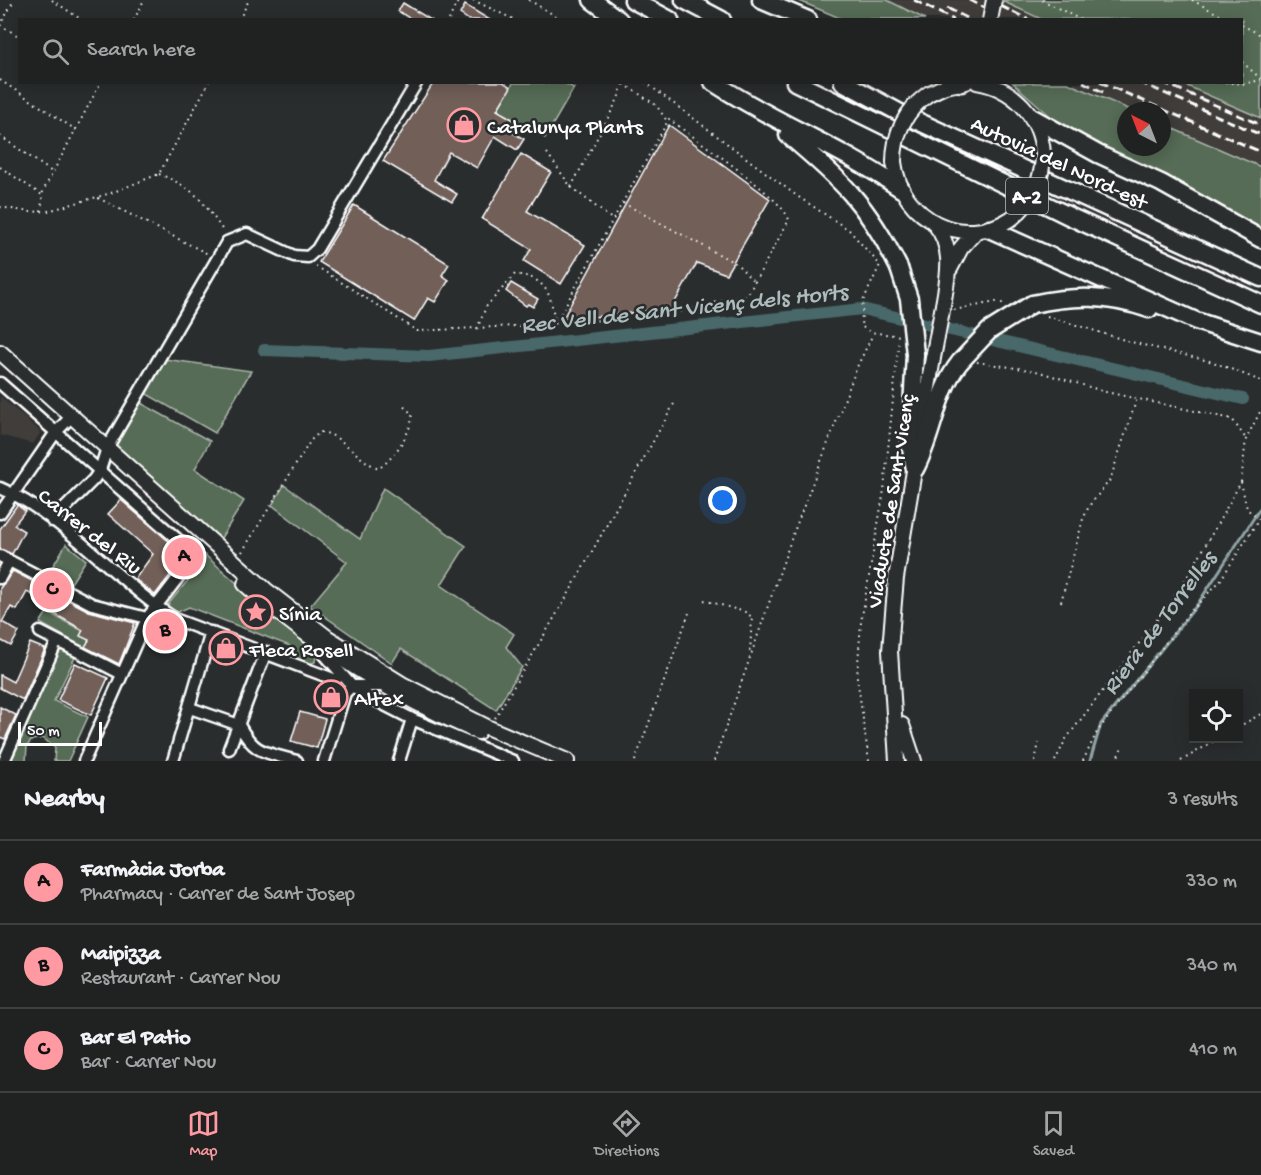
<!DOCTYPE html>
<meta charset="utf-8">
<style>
body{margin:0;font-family:"Gochi Hand",sans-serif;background:#2d2f2f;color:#f1f3f6}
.controls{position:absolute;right:18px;bottom:18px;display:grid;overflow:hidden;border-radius:0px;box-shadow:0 3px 15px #0003}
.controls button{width:54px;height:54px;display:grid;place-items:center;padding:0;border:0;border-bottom:2px solid #3d3f40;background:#202222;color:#f1f3f6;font:30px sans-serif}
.compass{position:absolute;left:1117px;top:102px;width:54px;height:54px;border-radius:50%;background:#202222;box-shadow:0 3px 15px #0003;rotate:318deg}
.scale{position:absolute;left:18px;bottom:15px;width:84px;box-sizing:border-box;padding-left:6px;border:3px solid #fff;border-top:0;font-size:16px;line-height:21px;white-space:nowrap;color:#fff;-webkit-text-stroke:4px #2a2d2e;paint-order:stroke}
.you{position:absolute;left:723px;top:501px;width:21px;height:21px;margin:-15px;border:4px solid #fff;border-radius:50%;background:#1a73e8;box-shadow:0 0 0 9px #1a73e833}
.badge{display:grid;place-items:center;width:39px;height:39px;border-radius:50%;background:#ff9aa2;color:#111;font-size:20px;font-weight:700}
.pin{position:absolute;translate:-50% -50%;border:3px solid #fff;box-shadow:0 2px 6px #0006}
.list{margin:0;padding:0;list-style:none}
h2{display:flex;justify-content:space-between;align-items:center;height:78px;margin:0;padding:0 24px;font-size:26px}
h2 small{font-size:20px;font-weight:400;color:#a2a4a5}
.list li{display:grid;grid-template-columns:39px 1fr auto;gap:18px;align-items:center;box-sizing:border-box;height:84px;padding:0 24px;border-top:2px solid #3d3f40}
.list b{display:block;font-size:22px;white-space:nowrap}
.list p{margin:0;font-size:20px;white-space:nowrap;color:#a2a4a5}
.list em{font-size:20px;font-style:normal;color:#a2a4a5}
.icon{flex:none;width:33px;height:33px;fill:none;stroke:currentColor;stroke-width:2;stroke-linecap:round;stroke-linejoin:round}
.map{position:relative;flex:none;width:1261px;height:761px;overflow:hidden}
.search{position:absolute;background:#202222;box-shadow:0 3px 15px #0003;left:18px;right:18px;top:18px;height:66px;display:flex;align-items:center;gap:15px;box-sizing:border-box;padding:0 21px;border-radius:0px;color:#a2a4a5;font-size:22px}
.sheet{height:330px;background:#202222}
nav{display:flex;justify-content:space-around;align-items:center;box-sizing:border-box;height:84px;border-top:2px solid #3d3f40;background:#202222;font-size:16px;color:#a2a4a5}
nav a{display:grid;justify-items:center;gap:3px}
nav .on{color:#ff9aa2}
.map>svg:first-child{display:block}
.built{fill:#3f3c3b}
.green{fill:#576c57;stroke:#abb6ab;stroke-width:1.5}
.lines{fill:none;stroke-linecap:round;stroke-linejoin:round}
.stream{stroke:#91a4a6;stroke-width:3}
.canal{stroke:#48676a;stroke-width:12}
.building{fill:#715f59;stroke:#fff;stroke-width:1.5}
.minor-casing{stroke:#fff;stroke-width:15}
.major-casing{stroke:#fff;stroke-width:18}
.highway-casing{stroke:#fff;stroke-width:21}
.path{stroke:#fff;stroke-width:2;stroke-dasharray:1.5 4.5;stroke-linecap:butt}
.minor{stroke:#2a2d2e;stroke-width:10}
.major{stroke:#2a2d2e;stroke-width:14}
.highway{stroke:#2a2d2e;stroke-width:16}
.rail{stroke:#fff;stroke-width:3;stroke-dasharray:9 4.5;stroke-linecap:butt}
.major-bridge-casing{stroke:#fff;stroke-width:18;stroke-linecap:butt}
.highway-bridge-casing{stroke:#fff;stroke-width:21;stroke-linecap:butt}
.major-bridge{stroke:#2a2d2e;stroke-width:14}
.highway-bridge{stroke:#2a2d2e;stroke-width:16}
.labels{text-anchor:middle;stroke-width:5;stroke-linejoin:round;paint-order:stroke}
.shield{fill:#2a2d2e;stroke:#bfc0c0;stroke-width:1.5}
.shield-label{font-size:21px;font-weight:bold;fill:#fff}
.poi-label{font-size:22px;fill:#fff;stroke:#2a2d2e;text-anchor:start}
.street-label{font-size:22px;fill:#fff;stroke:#2a2d2e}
.water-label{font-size:24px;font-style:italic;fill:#adbbbc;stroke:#2a2d2e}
</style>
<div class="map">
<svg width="1261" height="761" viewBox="0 0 1261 761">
<rect width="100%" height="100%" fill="#2a2d2e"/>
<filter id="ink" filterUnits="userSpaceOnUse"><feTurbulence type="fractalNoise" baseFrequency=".0167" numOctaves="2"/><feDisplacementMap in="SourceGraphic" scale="12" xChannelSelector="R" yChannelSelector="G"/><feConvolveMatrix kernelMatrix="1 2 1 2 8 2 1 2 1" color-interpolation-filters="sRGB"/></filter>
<g filter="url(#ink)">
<path class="built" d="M887,0H1000L1041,19H925Z
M1068,83H1180L1261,118V167L1162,124V111H1133Z
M0,396L41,432L33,444L0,435Z"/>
<path class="green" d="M797,0H887L925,19H842Z
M1000,0H1261V118L1180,83L1242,82V20L1041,19Z
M513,83H564L574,88L545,138L497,110Z
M1013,83H1068L1133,111H1126V147H1162V124L1261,167V233L1057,122Z
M164,359L251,371L215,433L145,393Z
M139,402L210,441L195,469L244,501L219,541L114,447Z
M284,485L360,539L383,488L466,546L441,585L514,634L506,647L522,667L496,710L401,649L392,663L310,606L347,562L272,505Z
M66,544L86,560L68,588L47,576Z
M205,555L310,648L316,656L315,662L309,664L293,658L290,646L189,607L178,612L166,607L202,563Z
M47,612L83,631L81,636L89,640L85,648L40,623Z
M57,644L77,653L54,701L88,717L68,761H54L55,748L43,738L32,740L27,746L26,761H6Z"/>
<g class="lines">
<path class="stream" d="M1090,761L1101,724L1197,605L1261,507"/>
<path class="canal" d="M264,350L429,356L862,309L1243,399"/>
</g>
<path class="building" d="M403,3L431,20H412L398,11Z
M465,5L490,20H469L460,14Z
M434,82H503L511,87L497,110L514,120L508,130L524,139L517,150L495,136L477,168L449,152L434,180L457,194L452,202L383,161Z
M669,125L770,199L726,274L697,263L671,309L562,320Z
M521,154L551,172L527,211L585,245L561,284L524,261L531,249L482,219Z
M354,205L449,264L442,275L449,280L435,302L428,298L414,321L319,262Z
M511,283L538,299L533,307L528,304L526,306L506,291Z
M121,500L179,550L182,560L155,595L135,579L153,554L108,514Z
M17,505L25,511L14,525L24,531L12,554L0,549V529Z
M13,571L89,611L135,623L119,664L85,647L89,640L80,636L83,630L51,612L54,608L48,603L27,592L17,610L11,607L2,622L19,632L11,646L0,640V588Z
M30,643L45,649L23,700L0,688V675L13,682Z
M75,663L108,678L91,715L58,700Z
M0,707L16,715L5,739L0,737Z
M300,712L325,719L317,748L291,741Z"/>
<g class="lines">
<g class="minor-casing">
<path id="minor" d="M0,383L185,546L191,561L147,618L84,761
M0,488C62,514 118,583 177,620L336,680
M0,513L56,432L72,416
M52,521L94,479L100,470L107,448L227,242L247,234L294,256L308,257L317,249L417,82
M0,556L92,604L147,618
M0,578L9,561
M40,632L122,674
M318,647L352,686L371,698L412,719L513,761
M190,708L239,725C255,755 266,752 297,761
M229,749L266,652
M4,761L57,641
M173,761L211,632
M324,761L345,693L352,686H383
M399,761L412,719"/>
</g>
<g class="major-casing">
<path id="major" d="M977,82C1014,88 1040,116 1043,153
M928,94L945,86L966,82
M894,162C901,220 963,250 1012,218
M934,223C955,248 948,276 943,305
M950,269L961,248L976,231
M0,352L266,590L328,638L402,684L489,728L567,761
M245,584C314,646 392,695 478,732
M902,725L914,761
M897,761L890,651L892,625L896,578L933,358"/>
</g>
<g class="highway-casing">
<path id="highway" d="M592,0L619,20
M633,0L670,20
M684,0L722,20
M761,0L808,20
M713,82C773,122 842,148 901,189
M795,82L1071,217L1261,304
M843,82L902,114L1261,278
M958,82L961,83
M1033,118L1098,154L1161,183L1261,239
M788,135C842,180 867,204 899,268
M989,229L1196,321L1261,342
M1032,304C1076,295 1106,295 1149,309
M915,354L910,444L915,469
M915,469C934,434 935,393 960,362"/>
</g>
<path class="path" d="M52,0L82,20
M473,0L515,20
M529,0L562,20
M1042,0L1081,20
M1192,0L1229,20
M134,20L144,0
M239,20L249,0
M449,20L456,4L462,0
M0,25L20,37
M1242,25L1261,35
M0,26L14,0
M1242,62L1261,79
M0,80L76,130
M645,82L797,196L849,230L880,265L863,301L861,326L870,332L901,336
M1219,82L1243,84L1261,80
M624,84L656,105L667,121
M0,136L52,172
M547,153L571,187L613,220
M0,167L42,195
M159,174C196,189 202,200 224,232
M571,187L618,99L623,83
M98,198L208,254
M623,203L737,264L754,282
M0,207L29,212L48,211L111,193L159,174L209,82
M41,211L43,191L101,82
M316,266L417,331L555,324L672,314L748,294L789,220C783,197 692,137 669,119L555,324
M954,310L996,302L1007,304
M1047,316L1131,342L1213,362L1261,381
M477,329L486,307L515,274C548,278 551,295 555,324
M977,362L1036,371L1106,392L1232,419L1246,439
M1241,482L1247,509L1261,521
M242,552L311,440L320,432C343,434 357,461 379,468C393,460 413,430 412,414L402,405
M704,600L745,612L752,617L750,653
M1061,602L1083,519L1089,506L1110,480L1137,398
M495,718L569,593L675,402
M1238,727L1261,714
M635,761L689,613
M714,761L792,537L857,367L873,334
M869,761L857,677L861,622L884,490L899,339
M1035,761L1039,743
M1055,761L1066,739L1172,600L1191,571L1241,482L1246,439L1261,410
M1083,761L1097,732L1188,614L1220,581L1259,519
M1116,761L1122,747
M1181,761L1219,738"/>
<use href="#minor" class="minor"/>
<use href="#major" class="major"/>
<use href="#highway" class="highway"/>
<path class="rail" d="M914,0L954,20
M969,0L999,15
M989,0L1029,20
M947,8L971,20
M1083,82L1107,94
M1100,82L1261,152
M1139,82L1261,135
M1162,82L1261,125"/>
<g class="major-bridge-casing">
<path id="major-bridge" d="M990,20L994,0
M894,162C894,133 905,111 928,94
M1012,218C1033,201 1043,180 1043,153
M933,358L943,305"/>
</g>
<g class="highway-bridge-casing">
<path id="highway-bridge" d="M899,268L909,299L915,354
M960,362L989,331L1032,304"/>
</g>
<use href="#major-bridge" class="major-bridge"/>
<use href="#highway-bridge" class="highway-bridge"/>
</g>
</g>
<defs>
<g id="shop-ring" transform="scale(1.725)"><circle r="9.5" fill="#2a2d2e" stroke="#ff9aa2" stroke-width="1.5"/><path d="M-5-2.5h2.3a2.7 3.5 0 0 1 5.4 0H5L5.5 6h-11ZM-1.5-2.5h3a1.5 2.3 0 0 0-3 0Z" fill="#ff9aa2"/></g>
<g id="sight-ring" transform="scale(1.725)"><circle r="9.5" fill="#2a2d2e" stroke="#ff9aa2" stroke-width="1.5"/><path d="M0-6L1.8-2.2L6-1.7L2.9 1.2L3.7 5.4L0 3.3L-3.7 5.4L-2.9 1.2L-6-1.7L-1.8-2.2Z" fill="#ff9aa2"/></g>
</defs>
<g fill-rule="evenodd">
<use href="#shop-ring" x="464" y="125"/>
<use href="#sight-ring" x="256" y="612"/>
<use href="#shop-ring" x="226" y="648"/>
<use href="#shop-ring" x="331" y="697"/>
</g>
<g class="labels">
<rect class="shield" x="1006" y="178" width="42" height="36" rx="4.5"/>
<g class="shield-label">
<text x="1027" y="203">A-2</text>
</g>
<g class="poi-label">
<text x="487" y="133">Catalunya Plants</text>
<text x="279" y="620">Sínia</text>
<text x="249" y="656">Fleca Rosell</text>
<text x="354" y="705">Altex</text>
</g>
<g class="street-label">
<text transform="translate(1060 161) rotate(25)" y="8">Autovia del Nord-est</text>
<text transform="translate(889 501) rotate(-81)" y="8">Viaducte de Sant Vicenç</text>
<text transform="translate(91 530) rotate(38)" y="8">Carrer del Riu</text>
</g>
<g class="water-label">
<text transform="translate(684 307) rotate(-6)" y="8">Rec Vell de Sant Vicenç dels Horts</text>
<text transform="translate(1158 622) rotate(-53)" y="8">Riera de Torrelles</text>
</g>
</g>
</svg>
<div class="controls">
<button><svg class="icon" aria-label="locate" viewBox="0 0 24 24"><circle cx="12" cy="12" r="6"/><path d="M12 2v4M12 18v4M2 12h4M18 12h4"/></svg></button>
</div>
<svg class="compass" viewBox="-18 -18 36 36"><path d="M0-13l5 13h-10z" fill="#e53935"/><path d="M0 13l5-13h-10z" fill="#a2a4a5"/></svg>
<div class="scale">50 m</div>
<div class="you"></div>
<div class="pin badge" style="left:184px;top:557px">A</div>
<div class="pin badge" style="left:165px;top:631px">B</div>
<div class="pin badge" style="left:52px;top:590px">C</div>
<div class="search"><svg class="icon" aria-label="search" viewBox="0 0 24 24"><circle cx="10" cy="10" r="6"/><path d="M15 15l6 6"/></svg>Search here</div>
</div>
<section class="sheet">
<h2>Nearby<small>3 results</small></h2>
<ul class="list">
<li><span class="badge">A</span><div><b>Farmàcia Jorba</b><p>Pharmacy · Carrer de Sant Josep</p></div><em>330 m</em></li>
<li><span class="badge">B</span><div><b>Maipizza</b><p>Restaurant · Carrer Nou</p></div><em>340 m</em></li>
<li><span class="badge">C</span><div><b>Bar El Patio</b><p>Bar · Carrer Nou</p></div><em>410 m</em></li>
</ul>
</section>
<nav>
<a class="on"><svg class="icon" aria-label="map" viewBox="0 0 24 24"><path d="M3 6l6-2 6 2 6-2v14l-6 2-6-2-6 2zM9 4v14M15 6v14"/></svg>Map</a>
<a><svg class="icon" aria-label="directions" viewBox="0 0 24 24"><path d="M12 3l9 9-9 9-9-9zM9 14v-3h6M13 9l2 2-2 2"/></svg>Directions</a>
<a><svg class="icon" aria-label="saved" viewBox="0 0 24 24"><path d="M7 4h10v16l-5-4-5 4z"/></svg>Saved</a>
</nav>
